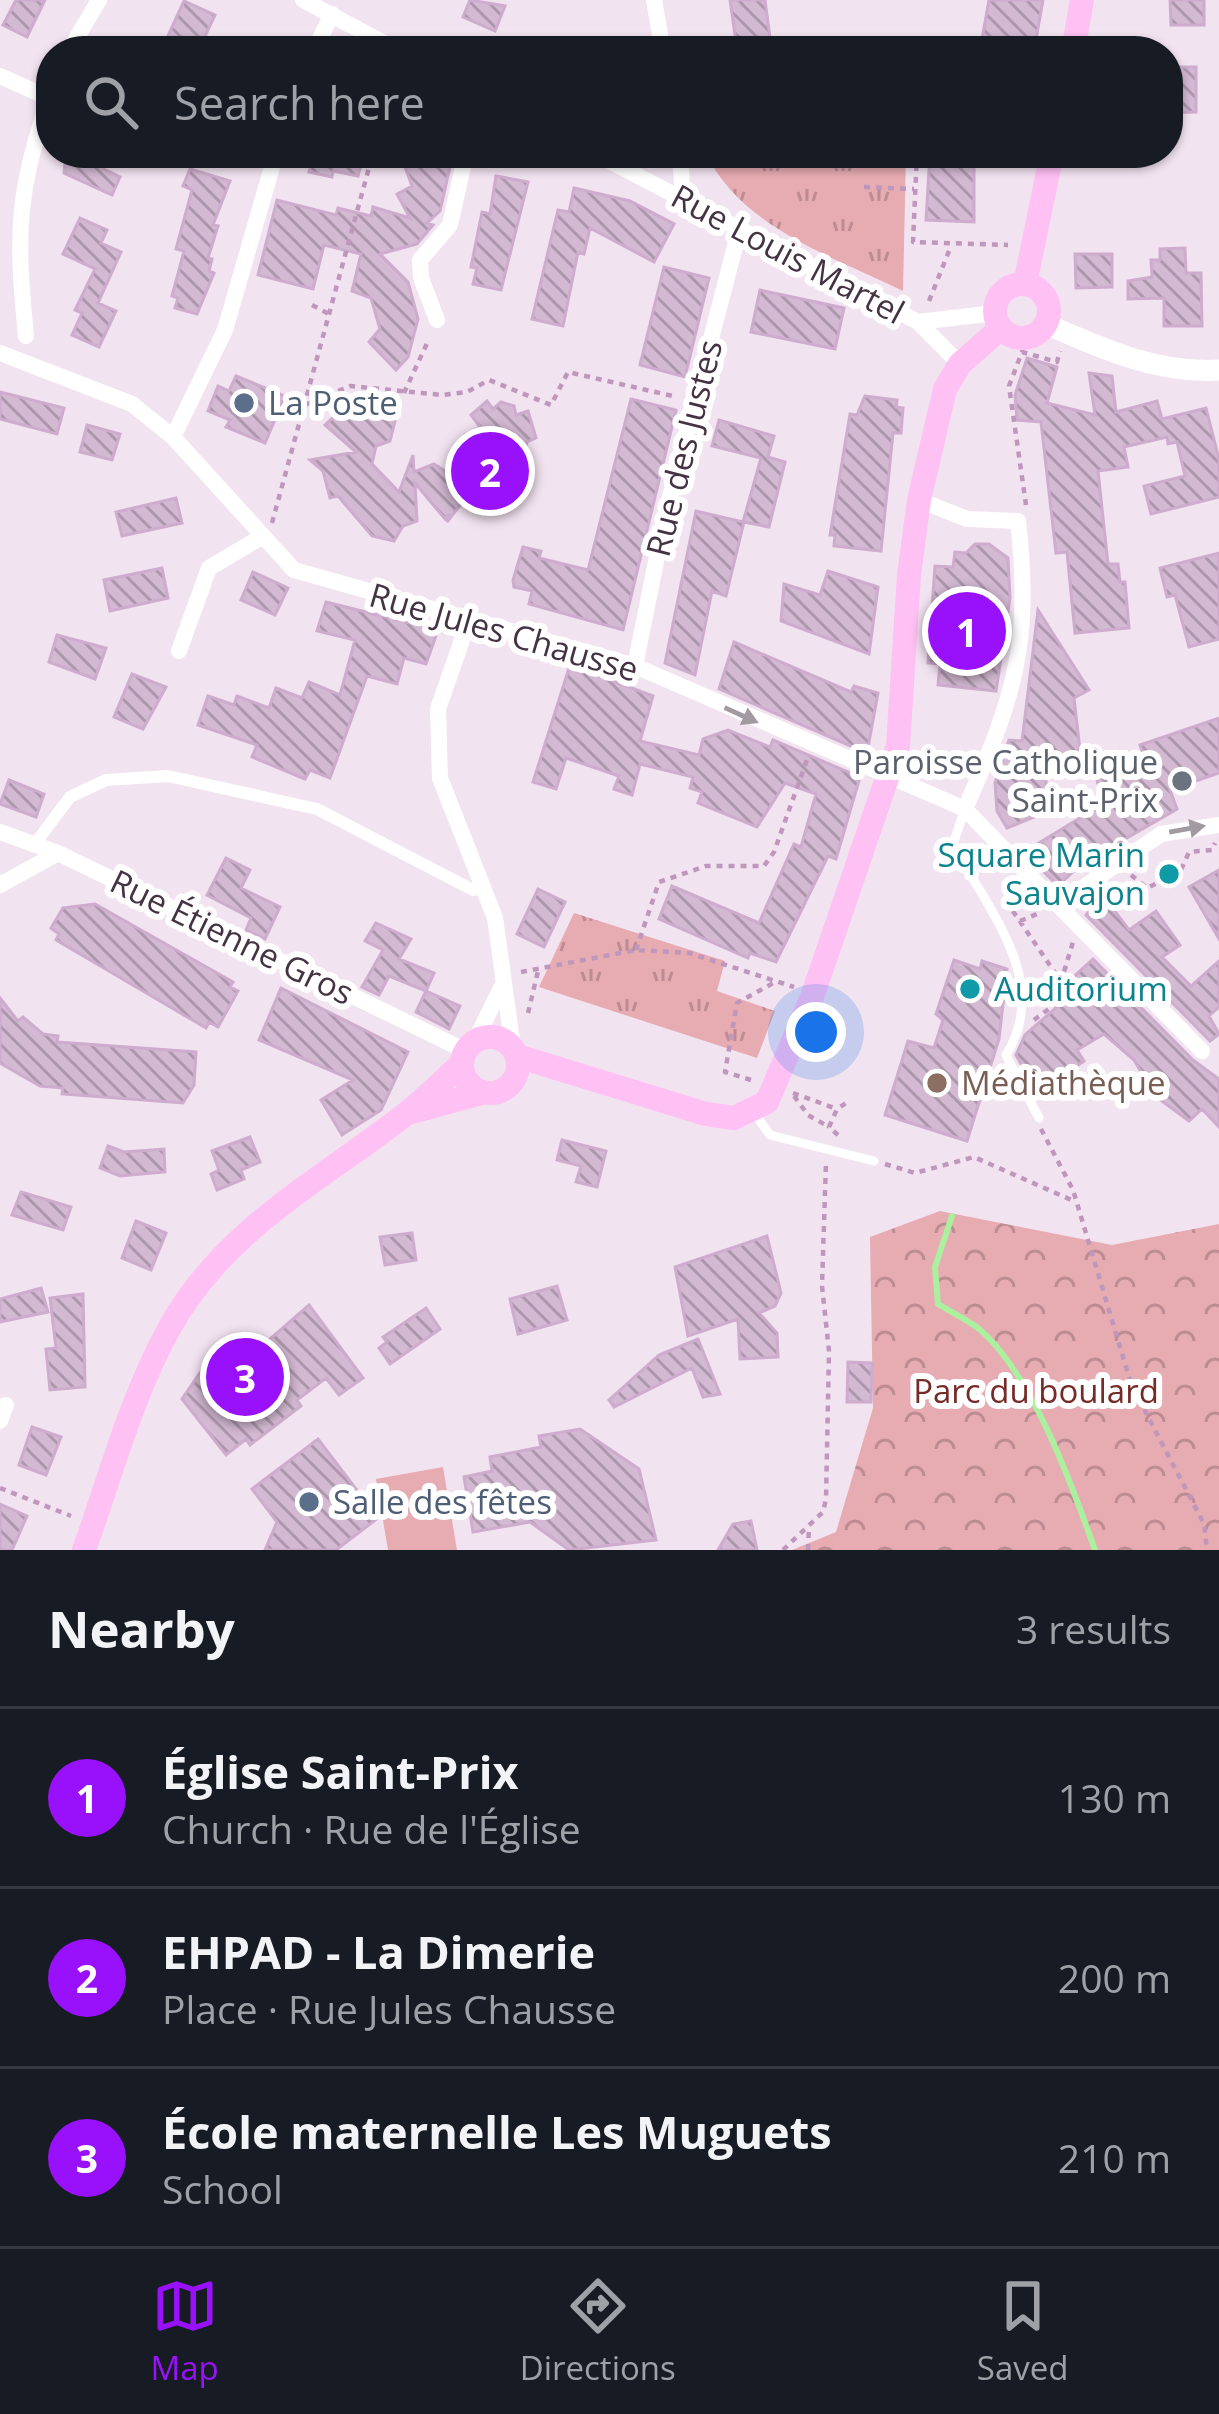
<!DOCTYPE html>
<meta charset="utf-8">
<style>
body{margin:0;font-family:"Open Sans",sans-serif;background:#20242c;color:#f1f3f6}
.you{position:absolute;left:816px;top:1032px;width:42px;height:42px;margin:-30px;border:9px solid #fff;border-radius:50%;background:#1a73e8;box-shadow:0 0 0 18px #1a73e833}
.badge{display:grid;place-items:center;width:78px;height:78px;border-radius:50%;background:#9911fb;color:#fff;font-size:39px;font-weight:700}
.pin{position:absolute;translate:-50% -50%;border:6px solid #fff;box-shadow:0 3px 12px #0006}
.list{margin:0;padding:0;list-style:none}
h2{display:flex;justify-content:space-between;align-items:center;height:156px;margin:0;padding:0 48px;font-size:51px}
h2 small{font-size:39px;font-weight:400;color:#9ea1a6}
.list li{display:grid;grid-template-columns:78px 1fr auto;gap:36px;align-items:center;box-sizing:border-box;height:180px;padding:0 48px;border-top:3px solid #363941}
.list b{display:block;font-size:45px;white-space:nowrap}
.list p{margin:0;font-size:39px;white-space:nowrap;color:#9ea1a6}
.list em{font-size:39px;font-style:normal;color:#9ea1a6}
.icon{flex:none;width:66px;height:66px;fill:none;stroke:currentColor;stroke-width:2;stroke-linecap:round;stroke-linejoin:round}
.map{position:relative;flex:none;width:1219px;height:1550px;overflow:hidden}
.search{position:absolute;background:#171b24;box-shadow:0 3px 9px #0004;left:36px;right:36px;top:36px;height:132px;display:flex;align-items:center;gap:30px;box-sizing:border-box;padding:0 42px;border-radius:48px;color:#9ea1a6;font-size:45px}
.sheet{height:696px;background:#171b24}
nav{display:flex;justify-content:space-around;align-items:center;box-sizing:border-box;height:168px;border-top:3px solid #363941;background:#171b24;font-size:33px;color:#9ea1a6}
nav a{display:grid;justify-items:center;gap:6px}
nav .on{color:#9911fb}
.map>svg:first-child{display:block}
.grass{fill:#e7abb2}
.forest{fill:url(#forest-crowns)}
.park{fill:url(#park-tufts)}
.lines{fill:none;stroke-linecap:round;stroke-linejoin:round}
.stream{stroke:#abf09e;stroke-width:6}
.building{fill:url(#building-back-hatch);stroke:#ceaccd;stroke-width:3}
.path{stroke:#bf97bc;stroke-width:4.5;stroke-dasharray:6 6;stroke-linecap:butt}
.service{stroke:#fff;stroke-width:9}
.pedestrian{stroke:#fff;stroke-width:12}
.minor{stroke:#fff;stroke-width:16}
.tertiary{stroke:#fff;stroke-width:21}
.secondary{stroke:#ffc0f3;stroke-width:24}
.oneway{fill:#a299a1}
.service-dot{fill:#5c6f8a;stroke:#fff;stroke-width:4.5}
.worship-dot{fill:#6b7280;stroke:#fff;stroke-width:4.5}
.culture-dot{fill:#0f9aa8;stroke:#fff;stroke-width:4.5}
.education-dot{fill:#8d6e63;stroke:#fff;stroke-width:4.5}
.labels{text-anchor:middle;stroke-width:12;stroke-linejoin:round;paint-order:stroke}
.street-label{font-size:33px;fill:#443343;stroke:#fff}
.service-label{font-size:33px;fill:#4e5e75;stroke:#fff;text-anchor:start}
.worship-label{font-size:33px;fill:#5b616d;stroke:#fff;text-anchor:end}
.culture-label{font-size:33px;fill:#0d838f;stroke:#fff;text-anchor:end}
.education-label{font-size:33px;fill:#785e54;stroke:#fff;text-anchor:start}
.park-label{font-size:33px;fill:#752b27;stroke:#fff}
</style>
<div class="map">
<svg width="1219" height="1550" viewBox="0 0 1219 1550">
<defs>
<pattern id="forest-crowns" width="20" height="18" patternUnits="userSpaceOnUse" patternTransform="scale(3)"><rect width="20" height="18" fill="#e7abb2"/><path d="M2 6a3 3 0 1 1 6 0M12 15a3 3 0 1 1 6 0" fill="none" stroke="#bd8c92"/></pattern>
<pattern id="park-tufts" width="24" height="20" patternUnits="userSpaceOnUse" patternTransform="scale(3)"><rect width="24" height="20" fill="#e7abb2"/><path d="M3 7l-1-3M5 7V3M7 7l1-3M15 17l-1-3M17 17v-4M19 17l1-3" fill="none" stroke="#bd8c92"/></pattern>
<pattern id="building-back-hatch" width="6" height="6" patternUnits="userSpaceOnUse" patternTransform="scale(3)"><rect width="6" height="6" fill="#d3b9d2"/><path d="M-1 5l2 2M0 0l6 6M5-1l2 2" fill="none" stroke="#ad97ac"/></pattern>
</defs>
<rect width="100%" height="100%" fill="#f2e3f0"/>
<path class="grass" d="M443,1467L457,1550H388L376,1479Z"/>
<path class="forest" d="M940,1211L1112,1245L1219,1224V1550H792L836,1532L873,1408L870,1237Z"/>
<path class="park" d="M706,153H906L903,291C834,257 740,227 706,153Z
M574,913L725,961L717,991L775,1011L757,1058L539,987Z"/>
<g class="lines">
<path class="stream" d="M952,1216L935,1267L938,1304C951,1312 966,1319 978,1328C1032,1373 1072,1485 1095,1550"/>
</g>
<path class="building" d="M16,0H45L27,37L3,25Z
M470,0L505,6L495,31L463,17Z
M730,0H765L770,38L736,42Z
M989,0H1043L1035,45L982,39Z
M1170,0H1204V25H1171Z
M184,1L215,15L198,51L167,38Z
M1168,67H1196V112L1168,113Z
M66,153H111L104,169L120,177L112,195L64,173Z
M314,153H364L358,176L333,171L332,177L309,172Z
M930,153H959V159L974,160V222L926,220Z
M419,162L450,167L440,211L427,223L433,225L417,244L380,254L408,282L418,319L408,357L396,370L369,342L380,329L371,298L352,291L361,254L324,245L313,289L258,275L277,200L336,215L338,208L371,216L373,207L410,218L397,194L412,186L405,167Z
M190,169L230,181L213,225L218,226L208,258L212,259L209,271L214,273L197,314L175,308L178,298L172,296L184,251L176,249L192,190L183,186Z
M496,176L528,182L501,290L473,284L477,268L471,267L482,212L490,214Z
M574,188L630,201L674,224L654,262L590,228L584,254L578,252L563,326L532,319L558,210L569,212Z
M80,218L107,230L101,243L121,252L98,303L116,311L99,347L72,335L82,313L75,310L95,269L63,254Z
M1185,248L1186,273H1201L1202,326H1164V298L1128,299V281L1152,277L1151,260H1160V249Z
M1075,254H1112V287L1076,288Z
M664,267L709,278L685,377L640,365Z
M760,290L844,308L835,349L751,332Z
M1027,358L1057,367L1047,403L1095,415L1089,373L1112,376L1116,412L1157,401L1162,419L1206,408L1219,459V497L1151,514L1144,486L1185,476L1177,442L1168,444L1167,437L1124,447L1128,467L1098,471L1108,564H1118L1120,582H1125L1129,628L1075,633L1067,552L1056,553L1041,422L1017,420L1015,395Z
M236,376L285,396L265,443L226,427L230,420L208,411L218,386L229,391Z
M0,392L64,408L57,434L0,419Z
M865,396L897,400L896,407L903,408L901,433H893L881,551L834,546L835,535H830L850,414L857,415Z
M353,399L367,410L380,405L395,421L390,441L376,446L372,464L399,492L413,455L414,472L434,464L456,478L465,435L480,427L471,415L487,401L493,409L501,402L514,406L516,415L528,411L536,438L527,442L516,497L496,511L468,495L447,522L449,514L445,519L415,483L417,521L403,526L394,541L372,536L338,496L330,498L323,471L310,460L356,452L325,425Z
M631,399L676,410L623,630L529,604L532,591L514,587L513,580L523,547L541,551L539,558L588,570Z
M719,420L774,436L768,457L785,462L769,527L744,522L726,596L712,591L695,675L665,663L696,511L743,522L761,458L712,446Z
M87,425L120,434L112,460L80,452Z
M176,498L182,523L122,536L116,512Z
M975,544H989L1008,558L1010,598L996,691L938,685L940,664L928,663L935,566L953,567L955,552L966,553Z
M1219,553V639L1189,647L1175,595L1167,597L1160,568Z
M162,568L168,598L110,611L104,580Z
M828,571L878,587L869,654L781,621L784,584L820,595Z
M253,572L288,588L275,615L241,600Z
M326,602L438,630L426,664L404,658L397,684L367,676L330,778L310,770L305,779L252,757L257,745L198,725L208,696L234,705L237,696L269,708L276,688L302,698L309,682L340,695L355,640L317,631Z
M1038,610L1089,690L1074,698L1080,750L1044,761L1049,811L1007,828L997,811L995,783L1009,740L1022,741Z
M57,635L106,648L95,679L49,662Z
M734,642L851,692L854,686L878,693L867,753L719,689Z
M570,665L653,696L640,741L699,755L703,739L728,730L770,747L773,740L860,777L836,859L828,856L776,962L750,953L748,958L659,919L672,886L759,923L794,844L801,847L816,794L785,783L757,827L698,803L702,792L690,788L693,777L640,764L632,795L614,789L619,776L566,758L556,789L533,782Z
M132,674L166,687L143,729L114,717Z
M1219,718V773L1170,790L1177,809L1080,865L1058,886L1024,852L1103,804L1096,776L1111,770L1113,781L1147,767L1140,745Z
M9,780L44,794L36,817L0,804Z
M226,858L250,870L241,888L280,907L265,939L246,930L251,918L207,895Z
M1219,870V939L1189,887Z
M538,889L565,902L544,947L517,934Z
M1102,894L1129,930L1156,911L1180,945L1162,957L1191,986L1219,961V1007L1209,1016L1219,1034L1210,1041L1086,915Z
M95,904L233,982L230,987L238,991L218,1027L209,1022L206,1028L56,940L59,934L51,928L63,908Z
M376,923L411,939L399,959L434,973L426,991L389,976L379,995L362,987L383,950L365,941Z
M1093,959L1193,1060L1219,1079V1127L1202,1109L1189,1121L1155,1096L1134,1060L1104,1034L1077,1050L1084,1061L1037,1093L1016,1055L1025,1035L1076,990L1069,981Z
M954,960L980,969L982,961L1007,969L999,1039L967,1141L885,1115L908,1041L934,1048L943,1020L936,1014Z
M281,988L408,1052L381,1110L342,1135L321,1100L353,1080L259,1040Z
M426,991L460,1006L449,1029L416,1012Z
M0,998L18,1021L23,1017L43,1034L58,1036L57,1042L196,1052L194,1085L183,1103L62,1094L63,1088L40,1086L0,1063Z
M250,1137L260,1162L241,1170L244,1179L217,1190L211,1174L219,1170L212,1151Z
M562,1140L606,1151L597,1187L576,1182L581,1166L557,1160Z
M108,1146L124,1152L164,1149L165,1172L120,1176L100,1168Z
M21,1192L71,1207L63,1230L12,1215Z
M136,1221L166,1233L151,1270L122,1258Z
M412,1233L416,1260L385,1265L380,1237Z
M767,1236L781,1293L775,1306L759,1313L777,1333L778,1357L740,1359L738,1319L688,1336L675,1267Z
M557,1286L567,1320L518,1334L510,1299Z
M41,1288L48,1312L0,1322V1299Z
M83,1294L85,1387L50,1390L46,1349L56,1348L50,1298Z
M309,1305L363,1378L339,1395L326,1378L297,1400L301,1406L250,1445L246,1439L226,1455L182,1399L204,1367L222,1381Z
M426,1308L440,1329L390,1364L379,1348L387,1342L383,1337Z
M698,1339L720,1394L703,1397L692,1368L614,1407L609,1400L659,1355Z
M848,1362L872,1363L871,1402H847Z
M32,1427L61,1437L46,1475L19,1465Z
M580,1429L639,1469L656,1540L569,1550L530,1522L473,1532L464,1477L492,1471L490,1457L541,1447L539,1436Z
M318,1439L378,1518L336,1550H265L277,1522L252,1489Z
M0,1504L27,1516L12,1550H0Z
M751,1521L757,1550H718L733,1524Z"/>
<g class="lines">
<path class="path" d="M917,153L913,242L1008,245
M864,187L914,189
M929,301L951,246
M312,305L329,314
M404,393L429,339
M305,405L350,386L442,395L467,392L489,380L551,405L568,372L677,397
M1026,505L1009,386L1022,352L1057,362L1060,351
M272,523L373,153
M1131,875L1147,888L1180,872L1189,852L1212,850L1215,843
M1006,901L1060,980
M1020,921L1042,912
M636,950L659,882L706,866H764L774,852L808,757
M521,972L636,950L689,953L794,987
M528,1013L538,971
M1034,1020L1054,1005L1073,942
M751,1080L725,1072L737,1003L777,981
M793,1093L837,1109
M794,1096L808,1115L829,1127
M1041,1129L1073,1190L1131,1384L1204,1524L1207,1550
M838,1135L829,1127L837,1109L846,1103
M885,1164L915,1173L974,1157L1076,1202
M0,1488L71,1516
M783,1550L823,1512L826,1499L829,1351L822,1286L826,1162
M808,1550L809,1526"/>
<path class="service" d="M965,809L953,844C988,910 1052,982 1006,1055L1039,1118
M754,1113L770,1135L874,1161"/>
<path class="pedestrian" d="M34,845L70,797L106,780L168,776L317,809L473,890L484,886"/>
<path class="minor" d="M303,0L399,51
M654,0L663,51
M69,51L99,0
M314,51L332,14
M0,76L49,98
M594,153L918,322L960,364
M680,153L683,200
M437,320L421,278L420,260L450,225L466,153
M918,322L995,313
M26,336C16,236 16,190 51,94
M0,353L132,404L173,437L294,570L635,666L965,809L1058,905L1161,834L1219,825
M173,437L225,330L276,153
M919,500L967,519L1018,521C1032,645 1014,697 965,809
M469,620L438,709L440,778L495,918L513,1048
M179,651L209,568L260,538
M635,666L666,512L739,231
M0,832L58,853L466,1051
M0,885L58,853
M1058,905L1202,1051
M475,1041L504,982
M0,1421L6,1405"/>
<path class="tertiary" d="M1046,324C1101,348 1157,374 1219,370"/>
<path class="secondary" d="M1073,51L1082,0
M995 311a27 27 0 1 1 54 0a27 27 0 1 1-54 0Z
M1025,284L1052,153
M462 1065a28 28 0 1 1 56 0a28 28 0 1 1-56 0Z
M517,1056L706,1114L734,1118L767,1102L812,997L898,746L909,575L919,500L945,389L960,364L1001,328
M412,1112L482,1093
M84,1550C111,1475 131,1397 170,1327C225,1228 322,1180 407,1113C426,1098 443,1080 462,1064"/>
</g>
<defs><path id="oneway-solid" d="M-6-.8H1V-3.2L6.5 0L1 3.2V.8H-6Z" transform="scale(3)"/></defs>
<g class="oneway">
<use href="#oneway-solid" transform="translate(741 715) rotate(24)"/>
<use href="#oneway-solid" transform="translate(1187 829) rotate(-10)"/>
</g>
<g class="service-dot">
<circle cx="244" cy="403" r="12"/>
<circle cx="309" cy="1502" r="12"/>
</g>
<circle class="worship-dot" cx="1182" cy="781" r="12"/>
<g class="culture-dot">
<circle cx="1169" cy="874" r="12"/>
<circle cx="970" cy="989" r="12"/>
</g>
<circle class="education-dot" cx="937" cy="1083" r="12"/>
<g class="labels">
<g class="street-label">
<text transform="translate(788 254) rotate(28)" y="12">Rue Louis Martel</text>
<text transform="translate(684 448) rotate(-76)" y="12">Rue des Justes</text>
<text transform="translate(504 632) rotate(16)" y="12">Rue Jules Chausse</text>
<text transform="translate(232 937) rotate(26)" y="12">Rue Étienne Gros</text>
</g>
<g class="service-label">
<text x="268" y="415">La Poste</text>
<text x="333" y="1514">Salle des fêtes</text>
</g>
<g class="worship-label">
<text x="1158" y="774">Paroisse Catholique<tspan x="1158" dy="38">Saint-Prix</tspan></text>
</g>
<g class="culture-label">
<text x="1145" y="867">Square Marin<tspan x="1145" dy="38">Sauvajon</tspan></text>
<text x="994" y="1001" text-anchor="start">Auditorium</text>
</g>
<g class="education-label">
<text x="961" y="1095">Médiathèque</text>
</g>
<g class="park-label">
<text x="1036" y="1403">Parc du boulard</text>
</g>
</g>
</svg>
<div class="you"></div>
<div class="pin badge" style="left:967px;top:631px">1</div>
<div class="pin badge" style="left:490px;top:471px">2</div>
<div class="pin badge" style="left:245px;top:1377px">3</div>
<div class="search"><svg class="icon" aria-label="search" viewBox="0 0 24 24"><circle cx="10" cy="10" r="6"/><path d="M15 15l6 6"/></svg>Search here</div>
</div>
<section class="sheet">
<h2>Nearby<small>3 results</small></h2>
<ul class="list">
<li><span class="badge">1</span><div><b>Église Saint-Prix</b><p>Church · Rue de l'Église</p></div><em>130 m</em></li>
<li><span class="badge">2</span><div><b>EHPAD - La Dimerie</b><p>Place · Rue Jules Chausse</p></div><em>200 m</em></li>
<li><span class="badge">3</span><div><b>École maternelle Les Muguets</b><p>School</p></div><em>210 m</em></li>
</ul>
</section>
<nav>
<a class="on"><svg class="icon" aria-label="map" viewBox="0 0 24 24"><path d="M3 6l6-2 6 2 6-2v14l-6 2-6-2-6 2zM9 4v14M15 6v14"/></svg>Map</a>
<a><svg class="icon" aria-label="directions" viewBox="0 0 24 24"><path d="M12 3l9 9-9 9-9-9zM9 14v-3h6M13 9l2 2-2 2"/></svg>Directions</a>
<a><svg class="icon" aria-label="saved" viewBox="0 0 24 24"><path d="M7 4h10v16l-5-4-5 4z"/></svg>Saved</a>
</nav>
